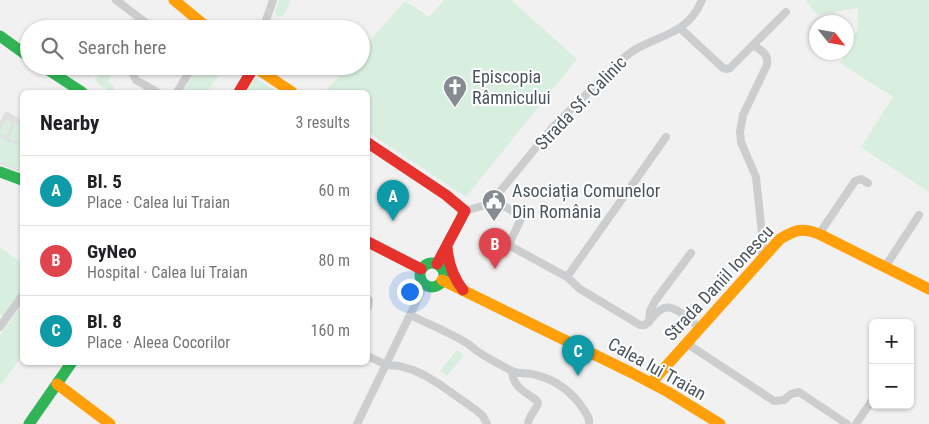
<!DOCTYPE html>
<meta charset="utf-8">
<style>
body{margin:0;font-family:"Roboto Condensed",sans-serif;background:#f2f2f2;color:#202124}
.controls{position:absolute;right:15px;bottom:15px;display:grid;overflow:hidden;border-radius:8px;box-shadow:0 1px 4px #0004}
.controls button{width:45px;height:45px;display:grid;place-items:center;padding:0;border:0;border-bottom:1px solid #e0e0e0;background:#fff;color:#202124;font:25px sans-serif}
.compass{position:absolute;left:809px;top:15px;width:45px;height:45px;border-radius:50%;background:#fff;box-shadow:0 1px 4px #0004;rotate:121deg}
.you{position:absolute;left:409px;top:291px;width:18px;height:18px;margin:-12px;border:4px solid #fff;border-radius:50%;background:#1a73e8;box-shadow:0 0 0 8px #1a73e833}
.badge{display:grid;place-items:center;width:32px;height:32px;border-radius:50%;background:#d93025;color:#fff;font-size:16px;font-weight:700}
.pin{position:absolute;translate:-50% -41px;filter:drop-shadow(0 1px 2px #0008)}
.pin::after{content:'';position:absolute;top:26px;width:18px;height:15px;background:inherit;clip-path:polygon(0 0,100% 0,50% 100%)}
.list{margin:0;padding:0;list-style:none}
h2{display:flex;justify-content:space-between;align-items:center;height:65px;margin:0;padding:0 20px;font-size:21px}
h2 small{font-size:16px;font-weight:400;color:#757577}
.list li{display:grid;grid-template-columns:32px 1fr auto;gap:15px;align-items:center;box-sizing:border-box;height:70px;padding:0 20px;border-top:1px solid #e0e0e0}
.list b{display:block;font-size:19px;white-space:nowrap}
.list p{margin:0;font-size:16px;white-space:nowrap;color:#757577}
.list em{font-size:16px;font-style:normal;color:#757577}
.icon{flex:none;width:28px;height:28px;fill:none;stroke:currentColor;stroke-width:2;stroke-linecap:round;stroke-linejoin:round}
.map{position:relative;flex:none;width:929px;height:424px;overflow:hidden}
.search{position:absolute;background:#fff;box-shadow:0 1px 4px #0004;left:20px;top:20px;width:350px;height:55px;display:flex;align-items:center;gap:12px;box-sizing:border-box;padding:0 18px;border-radius:28px;color:#757577;font-size:19px}
.panel{position:absolute;background:#fff;box-shadow:0 1px 4px #0004;left:20px;top:90px;width:350px;height:275px;border-radius:8px}
.map>svg:first-child{display:block}
.education{fill:#e0e0e1}
.green{fill:#d8eedf}
.lines{fill:none;stroke-linecap:round;stroke-linejoin:round}
.street{stroke:#cccdcf;stroke-width:8}
.fast{stroke:#30b455;stroke-width:11}
.slow{stroke:#ff9f0a;stroke-width:11}
.jam{stroke:#e5322d;stroke-width:11}
.labels{text-anchor:middle;stroke-width:4;stroke-linejoin:round;paint-order:stroke}
.poi-label{font-size:18px;fill:#4a545c;stroke:#fff;text-anchor:start}
.street-label{font-size:18px;fill:#4a545c;stroke:#fff}
</style>
<div class="map">
<svg width="929" height="424" viewBox="0 0 929 424">
<rect width="100%" height="100%" fill="#f2f1f1"/>
<path class="education" d="M6,111L22,120V173L0,164V121Z"/>
<path class="green" d="M279,0H291L284,15L277,17L275,13Z
M444,0H511L577,59L466,197L368,132V92H325L348,66H361V51L405,1L429,17Z
M806,0H929V192L861,147L893,97L840,63L846,52L857,30L858,8L817,15Z
M77,66H99L97,68L92,70V73L89,77L87,76L88,73L81,69L78,70L75,68Z
M104,66H117L116,68L114,67L110,73L112,75L108,82L114,86L115,92H111L98,84V83L95,80Z
M198,66H208L218,75L207,92H183Z
M255,78L279,92H246Z
M5,119L12,123L6,137L0,134V131Z
M15,123L22,126V144L9,138Z
M0,137L22,147V171L0,162Z
M0,247L22,264V292L4,317L0,314Z
M22,305V356L0,386V335Z
M457,350L464,355L447,376L440,371Z"/>
<g class="lines">
<path class="street" d="M116,0L154,29
M680,28L723,68L726,69L730,68L753,45C761,50 769,54 767,65L743,115L740,132L741,142L756,177L763,243L762,259
M263,29L273,0
M753,45L786,12
M134,66L133,74L136,80L157,92
M177,92L193,66
M493,200L520,215V221L510,242L512,247L567,277L580,289L640,325H645C651,320 656,312 662,309C673,302 691,321 700,328
M465,211L482,206L493,200L553,127L619,62C625,57 631,51 638,48C664,34 689,32 702,0
M819,234L855,181L861,179L868,183
M885,267L919,215
M567,277L666,137
M368,299L369,300L368,307
M410,315C428,324 447,331 465,342C469,344 473,348 477,351C487,358 499,364 510,370C519,375 527,372 536,375C556,380 573,393 584,410C587,415 590,418 589,424
M649,322L650,311L655,301L691,253
M0,327L22,296
M686,343L774,401L784,400L791,394L799,392L847,424
M368,356L386,365L399,366L413,370L424,375L439,384L476,410L483,416L487,424
M512,371C513,387 524,391 536,400L538,403C536,411 528,416 528,424
M357,424L425,284
M856,424L873,399"/>
<path class="fast" d="M0,36L29,57
M42,66L82,92
M0,172L22,180
M420 275a12 12 0 1 1 24 0a12 12 0 1 1-24 0Z
M29,424L72,362"/>
<path class="slow" d="M174,0L209,29
M253,66L292,92
M442,280L630,372L668,392L720,424
M651,383L780,239C795,230 802,227 819,234L929,289
M57,384L110,424"/>
<path class="jam" d="M239,92L254,67
M368,143L446,195L465,211L437,264
M368,242L421,269
M447,246C448,263 453,277 463,290"/>
</g>
<defs>
<g id="church-pin" transform="scale(1.25)"><path d="M0 17L-7.5 6A9.5 9.5 0 1 1 7.5 6Z" fill="#858b90" stroke="#fff"/><path d="M-1.2-6h2.4v3.5h3.3v2.4h-3.3V6h-2.4V-.1h-3.3v-2.4h3.3Z" fill="#fff"/></g>
<g id="civic-pin" transform="scale(1.25)"><path d="M0 17L-7.5 6A9.5 9.5 0 1 1 7.5 6Z" fill="#858b90" stroke="#fff"/><path d="M-.6-6.5H3V-4.5H.6V-3L4-1V1h2V6H-6V1h2V-1L-.6-3ZM-1.2 2.5V6h2.4V2.5Z" fill="#fff"/></g>
</defs>
<g fill-rule="evenodd">
<use href="#church-pin" x="455" y="87"/>
<use href="#civic-pin" x="494" y="201"/>
</g>
<g class="labels">
<g class="poi-label">
<text x="472" y="83">Episcopia<tspan x="472" dy="21">Râmnicului</tspan></text>
<text x="512" y="197">Asociația Comunelor<tspan x="512" dy="21">Din România</tspan></text>
</g>
<g class="street-label">
<text transform="translate(581 103) rotate(-46)" y="6">Strada Sf. Calinic</text>
<text transform="translate(719 283) rotate(-47)" y="6">Strada Daniil Ionescu</text>
<text transform="translate(657 369) rotate(29)" y="6">Calea lui Traian</text>
</g>
</g>
</svg>
<div class="controls">
<button>+</button>
<button>−</button>
</div>
<svg class="compass" viewBox="-18 -18 36 36"><path d="M0-13l5 13h-10z" fill="#e53935"/><path d="M0 13l5-13h-10z" fill="#757577"/></svg>
<div class="you"></div>
<div class="pin badge" style="left:393px;top:221px;background:#0f9aa8">A</div>
<div class="pin badge" style="left:495px;top:269px;background:#e0444e">B</div>
<div class="pin badge" style="left:578px;top:376px;background:#0f9aa8">C</div>
<div class="search"><svg class="icon" aria-label="search" viewBox="0 0 24 24"><circle cx="10" cy="10" r="6"/><path d="M15 15l6 6"/></svg>Search here</div>
<section class="panel">
<h2>Nearby<small>3 results</small></h2>
<ul class="list">
<li><span class="badge" style="background:#0f9aa8">A</span><div><b>Bl. 5</b><p>Place · Calea lui Traian</p></div><em>60 m</em></li>
<li><span class="badge" style="background:#e0444e">B</span><div><b>GyNeo</b><p>Hospital · Calea lui Traian</p></div><em>80 m</em></li>
<li><span class="badge" style="background:#0f9aa8">C</span><div><b>Bl. 8</b><p>Place · Aleea Cocorilor</p></div><em>160 m</em></li>
</ul>
</section>
</div>
